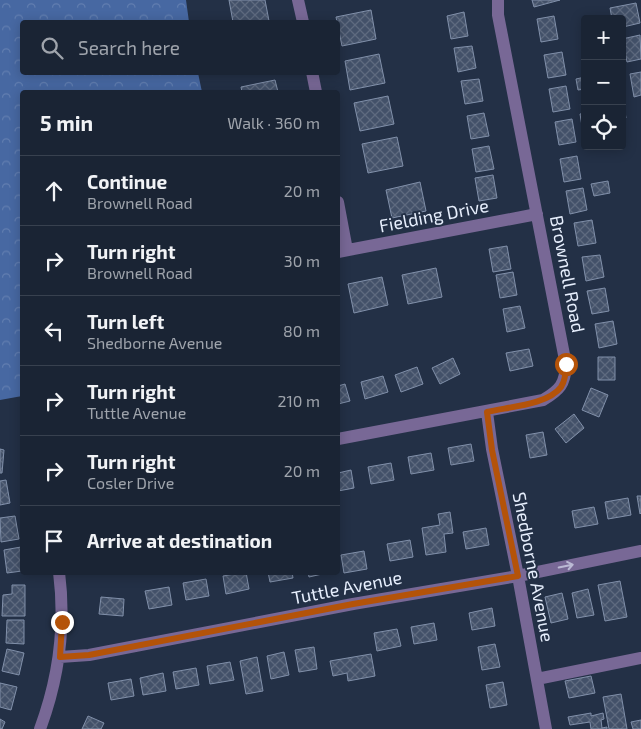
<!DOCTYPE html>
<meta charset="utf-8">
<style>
body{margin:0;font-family:"Exo 2",sans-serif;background:#273040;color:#f1f3f6}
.controls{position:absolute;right:15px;top:15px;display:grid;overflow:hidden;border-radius:5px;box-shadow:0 2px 12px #0003}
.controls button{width:45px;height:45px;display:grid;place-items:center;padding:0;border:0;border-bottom:1px solid #38414f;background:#1a2434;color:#f1f3f6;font:25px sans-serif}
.stop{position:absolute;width:15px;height:15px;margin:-11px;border:4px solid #b45309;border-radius:50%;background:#fff}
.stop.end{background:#b45309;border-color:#fff;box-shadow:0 1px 5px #0008}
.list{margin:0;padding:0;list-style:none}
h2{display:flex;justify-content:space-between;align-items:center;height:65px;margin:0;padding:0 20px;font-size:21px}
h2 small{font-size:16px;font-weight:400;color:#9fa4ac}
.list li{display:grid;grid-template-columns:32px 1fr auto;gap:15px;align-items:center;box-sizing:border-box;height:70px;padding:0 20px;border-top:1px solid #38414f}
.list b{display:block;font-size:19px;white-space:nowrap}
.list p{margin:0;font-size:16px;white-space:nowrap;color:#9fa4ac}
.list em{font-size:16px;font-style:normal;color:#9fa4ac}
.icon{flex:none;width:28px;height:28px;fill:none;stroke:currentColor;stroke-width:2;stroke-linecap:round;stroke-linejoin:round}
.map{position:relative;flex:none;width:641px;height:729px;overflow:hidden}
.search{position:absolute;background:#1a2434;box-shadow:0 2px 12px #0003;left:20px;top:20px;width:320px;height:55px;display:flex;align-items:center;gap:12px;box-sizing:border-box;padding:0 18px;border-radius:5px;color:#9fa4ac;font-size:19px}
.panel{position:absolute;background:#1a2434;box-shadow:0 2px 12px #0003;left:20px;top:90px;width:320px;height:485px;border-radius:5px}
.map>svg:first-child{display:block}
.forest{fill:url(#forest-crowns)}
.building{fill:url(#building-cross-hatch);stroke:#8190aa}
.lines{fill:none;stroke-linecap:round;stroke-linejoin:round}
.minor{stroke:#786896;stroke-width:12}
.oneway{stroke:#bbb9d4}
.route{stroke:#b45309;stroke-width:6}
.labels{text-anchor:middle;stroke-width:4;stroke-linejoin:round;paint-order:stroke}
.street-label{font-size:18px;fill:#e7effd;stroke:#233046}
</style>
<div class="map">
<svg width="641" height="729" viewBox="0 0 641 729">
<defs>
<pattern id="forest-crowns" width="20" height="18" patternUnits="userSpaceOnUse" patternTransform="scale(1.25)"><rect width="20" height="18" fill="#4768a2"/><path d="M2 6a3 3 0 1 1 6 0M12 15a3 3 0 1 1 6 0" fill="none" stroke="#627eb0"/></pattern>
<pattern id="building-cross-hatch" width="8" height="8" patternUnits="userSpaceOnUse" patternTransform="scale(1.25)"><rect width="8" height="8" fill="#435169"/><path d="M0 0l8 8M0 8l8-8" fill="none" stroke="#5e6a7f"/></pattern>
</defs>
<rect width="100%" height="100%" fill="#233046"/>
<path class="forest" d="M0,0H186L189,22H22V72L198,73L202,92H22V396L0,400Z"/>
<path class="building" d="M229,0H265L269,21L259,22H233Z
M532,0H560L534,7Z
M636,3L640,23L623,27L621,17L612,19L610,8Z
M371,10L376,39L342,46L336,17Z
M464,12L468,36L451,39L447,16Z
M554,16L558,39L541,42L537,19Z
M640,35L641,59L627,62L622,39Z
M472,46L476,68L458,72L454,48Z
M562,52L566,75L548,78L544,55Z
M379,54L385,83L350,90L345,61Z
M641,72V95L634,97L630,74Z
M585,77V89L578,90L576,79Z
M479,79L483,101L465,104L461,81Z
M275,80L278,92H242L241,87Z
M566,86L570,109L553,112L549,89Z
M388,96L394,124L360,131L354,103Z
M624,106L626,118H622V107Z
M484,113L489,136L471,139L467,116Z
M585,113V125L582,126L580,114Z
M572,119L576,142L559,145L555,122Z
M397,137L403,166L368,173L362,144Z
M489,146L494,169L476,172L472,149Z
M577,156L581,179L564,182L560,159Z
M493,175L497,198L479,201L475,178Z
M608,181L610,193L594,196L591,184Z
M420,182L426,211L392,218L386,190Z
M583,188L587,210L570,214L566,191Z
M592,220L596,243L578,246L574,223Z
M507,246L511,269L493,272L489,249Z
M600,255L604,277L586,281L582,257Z
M436,268L442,297L408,304L402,275Z
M513,272L517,295L500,298L496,275Z
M382,277L388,305L354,313L348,284Z
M605,288L609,311L592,314L587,291Z
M520,306L525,328L507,332L503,309Z
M613,321L617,344L599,348L595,324Z
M529,349L533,366L510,371L506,353Z
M598,357H615V380H598Z
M453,358L460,374L440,384L432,368Z
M417,367L423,384L401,392L395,375Z
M383,376L388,392L365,399L361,382Z
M345,384L350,401L338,404V386Z
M591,388L608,395L599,417L582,410Z
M574,414L584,428L566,443L555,429Z
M543,432L547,455L530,458L526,435Z
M471,444L474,461L451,465L448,448Z
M0,449L4,450L2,473H0Z
M431,453L434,470L411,474L408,457Z
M391,463L394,480L371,484L368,467Z
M351,470L354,488L338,491V473Z
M6,480L10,503L0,505V481Z
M637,496H641V513L640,514Z
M628,498L631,515L608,519L605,502Z
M594,507L598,524L575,528L572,511Z
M450,512L453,533L444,534L446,552L426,555L422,528L440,525L438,514Z
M15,516L19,539L1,542L0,518Z
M486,528L489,545L466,549L463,532Z
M410,540L413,557L390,561L387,544Z
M21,547L22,571L7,573L4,550Z
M364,551L367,569L344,573L341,555Z
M246,572L249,589L226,594L223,576Z
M268,572H292L293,578L270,582Z
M308,572H331L309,577Z
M206,579L209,596L186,600L183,583Z
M620,581L627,617L605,621L598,585Z
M12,585H25V616H2L3,595L12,594Z
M169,587L172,605L149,609L145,591Z
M588,589L594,615L577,618L572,593Z
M562,593L568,619L551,623L545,597Z
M101,597L124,599L123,616L99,614Z
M492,608L495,626L472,630L469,613Z
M7,620H24V644L6,643Z
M434,623L437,640L414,644L411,627Z
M397,629L401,646L377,651L374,633Z
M495,644L500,667L482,670L478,647Z
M314,647L317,669L299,672L295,650Z
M7,649L24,653L19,675L2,671Z
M284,652L289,675L271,679L267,656Z
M371,654L375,676L348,681L347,673L333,676L330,661Z
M257,657L263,691L246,694L240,661Z
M230,662L234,680L210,684L207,666Z
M196,668L199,685L176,689L173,672Z
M163,673L166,691L143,695L140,678Z
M591,676L595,693L569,698L565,681Z
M131,679L134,696L111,700L108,683Z
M503,682L507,705L490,708L486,685Z
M0,683L17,687L11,710L0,707Z
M621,694L627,729H609L603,697Z
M591,713V716L603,713L604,719L601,720L602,728L607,727V729H591L590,722L570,725L568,717Z
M88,716L104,723L101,729H82Z
M0,719L5,722L2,729H0Z
M641,720V729H633L631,722Z"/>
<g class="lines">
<path class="minor" d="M298,0L303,22
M312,72L316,92
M338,202L347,250
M338,252L537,214
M487,412L492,449L518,576L546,729
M338,439L543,400C560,390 565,384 566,365L498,15V0
M60,657L89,655L353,604L518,576L641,551
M537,679L641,658
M40,729C59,678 66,627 59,572"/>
</g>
<defs><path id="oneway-shaft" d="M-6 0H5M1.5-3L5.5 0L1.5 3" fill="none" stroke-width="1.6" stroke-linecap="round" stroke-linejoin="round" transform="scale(1.25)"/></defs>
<use class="oneway" href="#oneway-shaft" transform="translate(566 566) rotate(-12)"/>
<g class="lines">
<path class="route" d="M62,622L60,657L89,655L353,604L518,576L492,450L487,412C507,407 548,405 561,387C565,381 566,372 566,364"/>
</g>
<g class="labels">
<g class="street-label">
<text transform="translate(434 216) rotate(-11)" y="6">Fielding Drive</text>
<text transform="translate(567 274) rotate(79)" y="6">Brownell Road</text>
<text transform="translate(533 567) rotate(79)" y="6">Shedborne Avenue</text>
<text transform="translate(347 588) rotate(-11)" y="6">Tuttle Avenue</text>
</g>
</g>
</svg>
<div class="controls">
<button>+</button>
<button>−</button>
<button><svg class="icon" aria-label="locate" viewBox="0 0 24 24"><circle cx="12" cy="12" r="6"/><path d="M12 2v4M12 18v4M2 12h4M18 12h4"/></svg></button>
</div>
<div class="stop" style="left:566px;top:364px"></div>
<div class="stop end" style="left:62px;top:622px"></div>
<div class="search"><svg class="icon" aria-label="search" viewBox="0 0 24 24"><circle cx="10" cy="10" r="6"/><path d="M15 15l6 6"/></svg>Search here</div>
<section class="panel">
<h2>5 min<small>Walk · 360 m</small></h2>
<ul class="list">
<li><svg class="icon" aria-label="ahead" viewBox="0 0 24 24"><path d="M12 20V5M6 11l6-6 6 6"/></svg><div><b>Continue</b><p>Brownell Road</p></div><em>20 m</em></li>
<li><svg class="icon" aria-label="right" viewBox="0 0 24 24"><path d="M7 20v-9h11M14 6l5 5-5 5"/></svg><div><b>Turn right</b><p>Brownell Road</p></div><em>30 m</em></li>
<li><svg class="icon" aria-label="left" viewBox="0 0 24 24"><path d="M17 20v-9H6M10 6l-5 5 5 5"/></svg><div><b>Turn left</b><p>Shedborne Avenue</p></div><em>80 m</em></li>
<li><svg class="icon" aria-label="right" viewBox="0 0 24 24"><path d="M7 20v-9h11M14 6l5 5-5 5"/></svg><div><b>Turn right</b><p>Tuttle Avenue</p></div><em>210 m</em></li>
<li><svg class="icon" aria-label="right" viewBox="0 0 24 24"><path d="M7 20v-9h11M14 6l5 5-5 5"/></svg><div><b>Turn right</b><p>Cosler Drive</p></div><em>20 m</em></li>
<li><svg class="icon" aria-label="arrive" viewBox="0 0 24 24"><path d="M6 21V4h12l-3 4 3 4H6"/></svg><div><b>Arrive at destination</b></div></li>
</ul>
</section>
</div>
